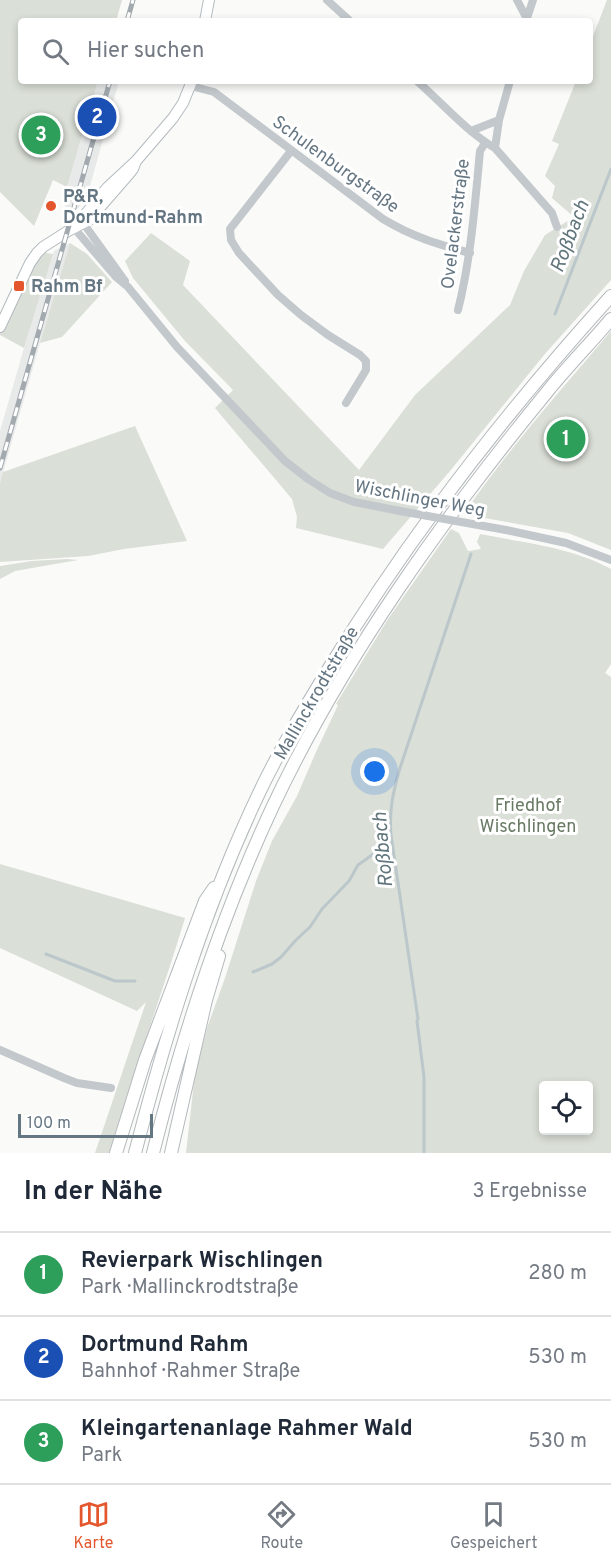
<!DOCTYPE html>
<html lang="de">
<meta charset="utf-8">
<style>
body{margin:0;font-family:Overpass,sans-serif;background:#f6f6f7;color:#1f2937}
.controls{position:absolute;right:18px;bottom:18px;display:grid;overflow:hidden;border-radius:6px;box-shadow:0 3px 9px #0003}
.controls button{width:54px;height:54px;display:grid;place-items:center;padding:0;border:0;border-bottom:2px solid #e0e1e3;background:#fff;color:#1f2937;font:30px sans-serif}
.scale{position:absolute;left:18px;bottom:15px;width:135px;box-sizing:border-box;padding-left:6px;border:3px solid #657683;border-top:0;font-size:16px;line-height:21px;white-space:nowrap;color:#657683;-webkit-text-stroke:4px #fff;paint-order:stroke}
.you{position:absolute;left:375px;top:772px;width:21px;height:21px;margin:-15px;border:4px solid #fff;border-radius:50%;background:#1a73e8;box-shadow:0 0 0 9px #1a73e833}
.badge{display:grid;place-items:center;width:39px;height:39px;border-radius:50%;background:#e4572e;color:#fff;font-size:20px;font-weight:700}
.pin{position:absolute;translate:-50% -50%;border:3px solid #fff;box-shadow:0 2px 6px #0006}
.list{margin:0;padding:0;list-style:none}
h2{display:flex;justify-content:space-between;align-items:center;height:78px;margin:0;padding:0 24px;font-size:26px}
h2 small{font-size:20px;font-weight:400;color:#747a83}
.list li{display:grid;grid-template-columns:39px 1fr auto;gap:18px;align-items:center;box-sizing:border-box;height:84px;padding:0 24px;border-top:2px solid #e0e1e3}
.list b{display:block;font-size:22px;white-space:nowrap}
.list p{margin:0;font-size:20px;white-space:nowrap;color:#747a83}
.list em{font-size:20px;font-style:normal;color:#747a83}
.icon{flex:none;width:33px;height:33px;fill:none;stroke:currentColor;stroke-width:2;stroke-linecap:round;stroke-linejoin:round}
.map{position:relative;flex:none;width:611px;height:1153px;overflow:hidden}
.search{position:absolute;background:#fff;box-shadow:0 3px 9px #0003;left:18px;right:18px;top:18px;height:66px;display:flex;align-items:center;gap:15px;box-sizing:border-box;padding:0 21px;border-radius:6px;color:#747a83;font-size:22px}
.sheet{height:330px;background:#fff}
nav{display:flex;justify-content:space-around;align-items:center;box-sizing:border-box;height:84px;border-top:2px solid #e0e1e3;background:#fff;font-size:16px;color:#747a83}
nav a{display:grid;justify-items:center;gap:3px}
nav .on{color:#e4572e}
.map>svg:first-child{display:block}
.built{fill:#e8e9e9}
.green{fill:#dadfd7;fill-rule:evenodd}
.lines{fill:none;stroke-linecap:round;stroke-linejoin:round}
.stream{stroke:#bbc7cb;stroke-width:3}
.secondary-casing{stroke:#b3babf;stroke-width:12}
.trunk-casing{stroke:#b4b9bd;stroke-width:14}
.minor{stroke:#c3c8cc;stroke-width:8}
.secondary{stroke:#fff;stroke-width:10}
.trunk{stroke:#fff;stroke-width:12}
.rail-casing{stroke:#a2aab0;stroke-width:5}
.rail{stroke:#fff;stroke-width:3;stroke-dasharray:9;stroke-linecap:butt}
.minor-bridge{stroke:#c3c8cc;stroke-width:8}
.poi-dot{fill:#e4572e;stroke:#fff;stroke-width:2}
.labels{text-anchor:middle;stroke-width:6;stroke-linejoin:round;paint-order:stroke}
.street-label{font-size:18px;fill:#657683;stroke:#fff}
.poi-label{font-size:18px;font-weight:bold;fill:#657683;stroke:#fff;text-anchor:start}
.park-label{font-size:18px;fill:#687a64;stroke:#fff}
.water-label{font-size:20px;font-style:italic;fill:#60757c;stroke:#fff}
</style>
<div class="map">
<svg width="611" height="1153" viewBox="0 0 611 1153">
<rect width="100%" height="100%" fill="#fafaf8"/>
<path class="built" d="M98,81H119L87,197L79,207L61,223L69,192L67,187Z
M70,243L40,343L0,483V431L24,348L54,251Z"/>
<path class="green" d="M0,0H122L116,21H21V81H98L67,187L53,180L34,226L0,192Z
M607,0H611V280L544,355L450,471L383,549L296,528L297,517L292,499L215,408L233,390L185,341L133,278L125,261L151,233L190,261L183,285L359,470L415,395L510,305L524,271L545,235L574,217L552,198L555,186L545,176L559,144L552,141L576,81H590V44Z
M70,243L87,254L112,282L62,337L40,343Z
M43,247L46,253L53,254L24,348L0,335V327Z
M611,331V550L568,533L473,516L465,512C509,448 561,390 611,331Z
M135,426L187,541L124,549L88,556L0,562V483L3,472Z
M451,529L459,533L468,551L481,549L477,542L480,534C524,543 571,547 611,569V664L605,673L611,677V1153H186L195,1073L207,1028L225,978L256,881L272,841L297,796L316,752L338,705L336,704L388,619ZM544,1086H588V1130H544Z
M67,559L78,560L15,571L0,579V566L32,561Z
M0,864L185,918C161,997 133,1074 109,1153H95L146,1002L137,1011L0,948Z"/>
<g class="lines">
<path class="stream" d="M555,314L611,169
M46,954L115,981H135
M253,972L272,964L281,957L296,940L310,927L322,909L349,881L358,865L372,855L390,836
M424,1153V1077L417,1021L418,1019L391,835C389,810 393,792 400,768L471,554"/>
<g class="secondary-casing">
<path id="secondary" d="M205,21L209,0
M74,228L107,188L136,161L173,118L183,103L192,81
M0,327L30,263L37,253L43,247L68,231L89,220L129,174L133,169L136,161"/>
</g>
<g class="trunk-casing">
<path id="trunk" d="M116,1153L145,1060L205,901L214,888
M135,1153C167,1030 205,906 260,791C281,747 306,706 331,665C412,532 507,411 611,296
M153,1153C183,1034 221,917 273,806C344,656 442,520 547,392C567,367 590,344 611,319
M171,1153L206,1000L219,956"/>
</g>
<path class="minor" d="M327,0L350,21
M517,0L527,19
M526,21L533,0
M417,81C441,102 468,133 495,148L552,213L557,227
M191,86L214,92L383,219C413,237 437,244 470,253
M471,131L499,120
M495,148L499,120L510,81
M291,151L230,229L231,240L239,253L278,295L301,315L328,335L360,355L366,361V370L346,403
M81,220L125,281
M74,228L116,277L128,287L177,347L285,461L308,479L330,493L354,502L400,511
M458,310C471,258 475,204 480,151L485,143
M506,530L566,543L611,560
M0,1050L64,1078L77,1083L111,1088"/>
<use href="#secondary" class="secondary"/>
<use href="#trunk" class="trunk"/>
<g class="rail-casing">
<path id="rail" d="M127,21L133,0
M0,468L110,81"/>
</g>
<use href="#rail" class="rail"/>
<path class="minor-bridge" d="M400,511L506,530"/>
</g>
<g class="poi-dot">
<circle cx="51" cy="206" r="6"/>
<rect x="13" y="280" width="12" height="12" rx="3"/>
</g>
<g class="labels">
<g class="street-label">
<text transform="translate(336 164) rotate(36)" y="6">Schulenburgstraße</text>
<text transform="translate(455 224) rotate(-83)" y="6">Ovelackerstraße</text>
<text transform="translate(420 498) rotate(11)" y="6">Wischlinger Weg</text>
<text transform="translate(316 693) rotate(-60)" y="6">Mallinckrodtstraße</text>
</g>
<g class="poi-label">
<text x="63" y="202">P&amp;R,<tspan x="63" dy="21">Dortmund-Rahm</tspan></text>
<text x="31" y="292">Rahm Bf</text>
</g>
<g class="park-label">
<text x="528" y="811">Friedhof<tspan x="528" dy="21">Wischlingen</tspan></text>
</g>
<g class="water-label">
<text transform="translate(569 236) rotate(-69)" y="7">Roßbach</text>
<text transform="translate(382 850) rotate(-95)" y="7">Roßbach</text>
</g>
</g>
</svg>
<div class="controls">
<button><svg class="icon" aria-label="locate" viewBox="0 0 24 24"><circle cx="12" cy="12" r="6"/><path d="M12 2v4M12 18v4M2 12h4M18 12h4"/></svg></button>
</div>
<div class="scale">100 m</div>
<div class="you"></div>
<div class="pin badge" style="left:566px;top:439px;background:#2e9e5b">1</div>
<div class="pin badge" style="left:97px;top:117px;background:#1a4fb4">2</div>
<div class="pin badge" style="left:41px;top:135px;background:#2e9e5b">3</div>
<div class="search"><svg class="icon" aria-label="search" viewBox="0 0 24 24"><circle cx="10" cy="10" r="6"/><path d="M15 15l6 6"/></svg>Hier suchen</div>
</div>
<section class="sheet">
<h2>In der Nähe<small>3 Ergebnisse</small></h2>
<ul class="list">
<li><span class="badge" style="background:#2e9e5b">1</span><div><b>Revierpark Wischlingen</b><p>Park · Mallinckrodtstraße</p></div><em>280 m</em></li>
<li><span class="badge" style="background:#1a4fb4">2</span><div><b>Dortmund Rahm</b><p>Bahnhof · Rahmer Straße</p></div><em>530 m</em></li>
<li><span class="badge" style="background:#2e9e5b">3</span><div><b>Kleingartenanlage Rahmer Wald</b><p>Park</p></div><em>530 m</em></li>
</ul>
</section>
<nav>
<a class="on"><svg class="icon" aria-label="map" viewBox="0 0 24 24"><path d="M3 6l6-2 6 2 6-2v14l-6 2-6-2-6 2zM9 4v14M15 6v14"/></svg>Karte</a>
<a><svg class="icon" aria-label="directions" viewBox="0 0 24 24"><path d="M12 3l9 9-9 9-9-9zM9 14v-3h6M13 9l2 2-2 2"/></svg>Route</a>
<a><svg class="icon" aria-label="saved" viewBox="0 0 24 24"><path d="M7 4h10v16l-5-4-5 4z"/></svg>Gespeichert</a>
</nav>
